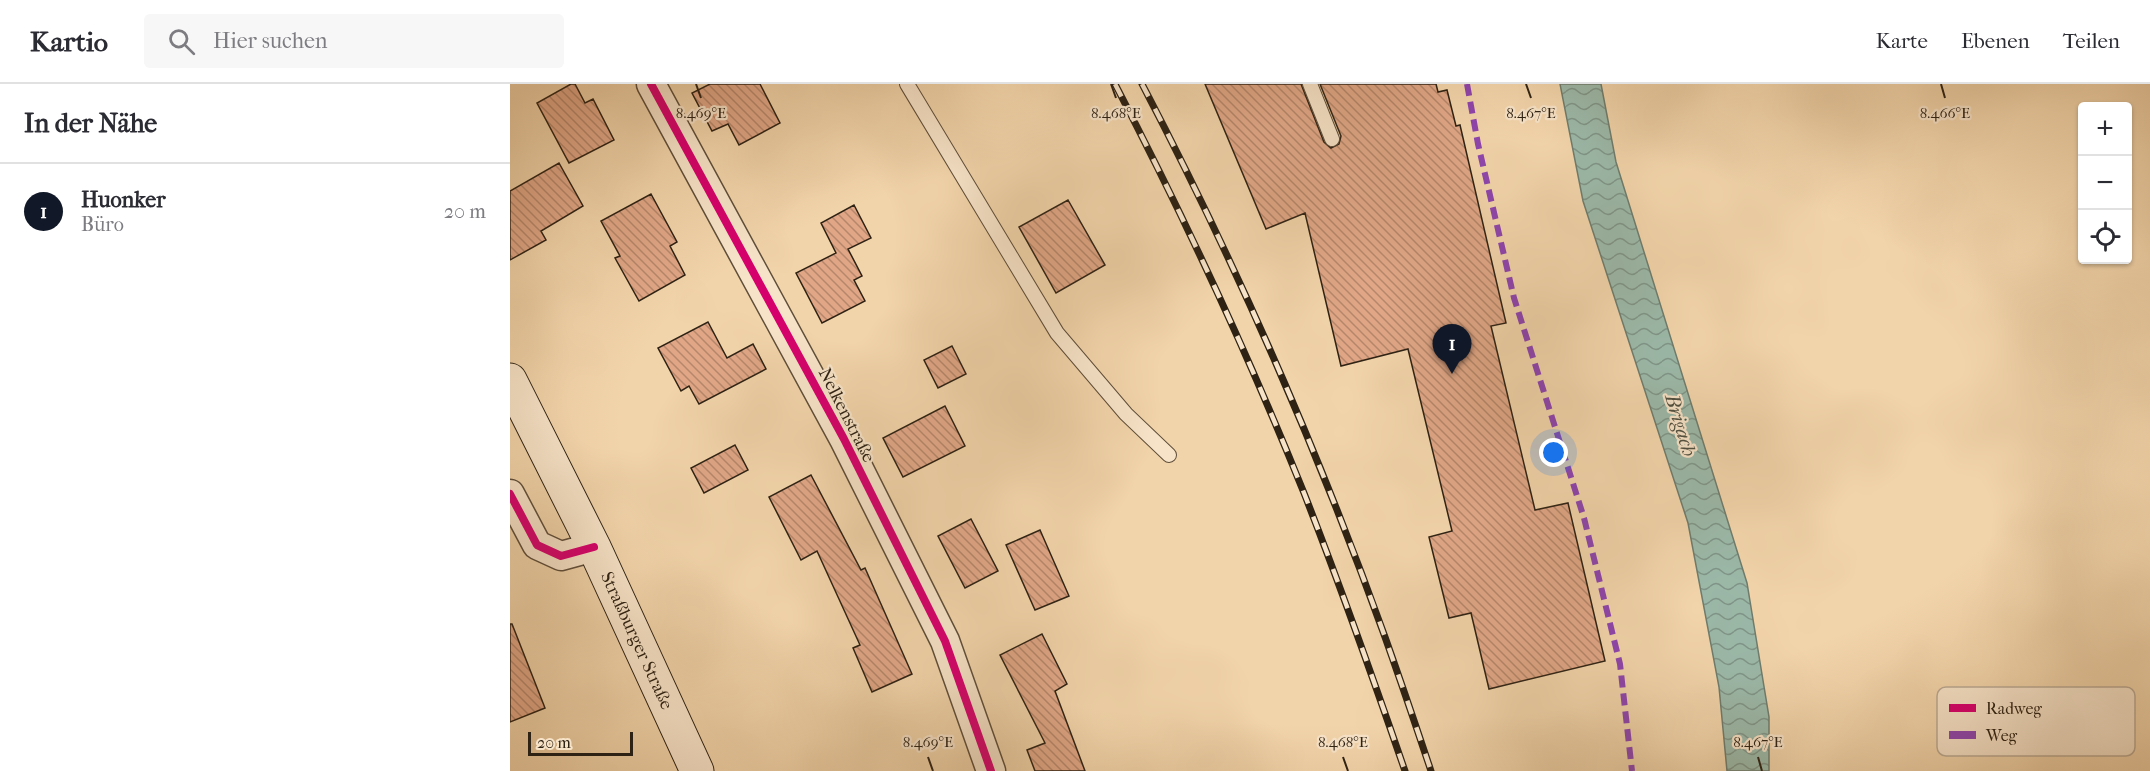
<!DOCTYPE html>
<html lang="de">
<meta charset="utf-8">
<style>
body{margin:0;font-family:"IM FELL French Canon",serif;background:#f7f7f7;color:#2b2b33}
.controls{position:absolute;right:18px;top:18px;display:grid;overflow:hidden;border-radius:6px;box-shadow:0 2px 4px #0004}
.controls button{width:54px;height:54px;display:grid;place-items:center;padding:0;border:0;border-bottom:2px solid #e1e1e2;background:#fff;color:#2b2b33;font:30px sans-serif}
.scale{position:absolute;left:18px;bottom:15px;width:105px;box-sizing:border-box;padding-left:6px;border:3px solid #2e2214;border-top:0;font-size:16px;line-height:21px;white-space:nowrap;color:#2e2214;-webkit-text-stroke:4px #f7e3c8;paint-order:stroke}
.you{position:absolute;left:1044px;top:369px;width:21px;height:21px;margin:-15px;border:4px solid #fff;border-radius:50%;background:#1a73e8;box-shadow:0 0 0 9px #1a73e833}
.badge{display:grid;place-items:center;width:39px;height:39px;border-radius:50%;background:#111827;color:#fff;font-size:20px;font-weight:700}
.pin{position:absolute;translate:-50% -50px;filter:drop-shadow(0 2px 3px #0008)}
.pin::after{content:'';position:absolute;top:32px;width:21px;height:18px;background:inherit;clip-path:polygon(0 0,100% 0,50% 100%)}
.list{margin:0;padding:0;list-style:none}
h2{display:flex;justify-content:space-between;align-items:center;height:78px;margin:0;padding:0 24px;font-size:26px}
h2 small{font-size:20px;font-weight:400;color:#7c7c81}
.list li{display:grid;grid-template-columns:39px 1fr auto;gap:18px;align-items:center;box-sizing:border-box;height:96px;padding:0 24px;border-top:2px solid #e1e1e2}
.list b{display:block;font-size:22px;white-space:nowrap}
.list p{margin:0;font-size:20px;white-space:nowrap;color:#7c7c81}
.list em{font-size:20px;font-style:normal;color:#7c7c81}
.icon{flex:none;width:33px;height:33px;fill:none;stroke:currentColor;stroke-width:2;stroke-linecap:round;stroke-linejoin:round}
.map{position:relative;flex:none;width:1640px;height:687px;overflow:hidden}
header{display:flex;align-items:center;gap:36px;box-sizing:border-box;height:84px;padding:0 30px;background:#fff;border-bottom:2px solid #e1e1e2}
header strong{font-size:28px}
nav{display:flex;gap:33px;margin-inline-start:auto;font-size:21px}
.search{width:420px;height:54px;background:#f7f7f7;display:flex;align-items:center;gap:15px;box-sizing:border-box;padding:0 21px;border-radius:6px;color:#7c7c81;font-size:22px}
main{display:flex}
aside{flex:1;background:#fff}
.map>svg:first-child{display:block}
.water{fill:url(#water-waves);stroke:#6f7c6d;stroke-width:1.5}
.building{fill:url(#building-back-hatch);stroke:#2e2214;stroke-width:1.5}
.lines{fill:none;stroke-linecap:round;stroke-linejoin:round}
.lane-casing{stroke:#5f4e3a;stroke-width:16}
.street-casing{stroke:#5f4e3a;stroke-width:31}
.secondary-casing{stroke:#2e2214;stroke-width:35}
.lane{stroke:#f7e3c8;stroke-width:14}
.street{stroke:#f7e3c8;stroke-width:28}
.secondary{stroke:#f7e3c8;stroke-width:33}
.rail-casing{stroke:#2e2214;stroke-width:7}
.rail{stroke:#f7e3c8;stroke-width:4.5;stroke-dasharray:14;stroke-linecap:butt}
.quiet{stroke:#8e44ad;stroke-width:6;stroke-dasharray:12 6;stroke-linecap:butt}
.cycleway-casing{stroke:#f7e3c8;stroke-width:11}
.cycleway{stroke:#d6006c;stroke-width:8}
.ticks{fill:none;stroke:#2e2214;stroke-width:2}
.labels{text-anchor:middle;stroke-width:4.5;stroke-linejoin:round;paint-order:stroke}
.street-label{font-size:18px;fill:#2e2214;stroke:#f7e3c8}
.water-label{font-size:20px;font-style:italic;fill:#4f4f40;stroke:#f7e3c8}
.key{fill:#f7e3c8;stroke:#bba992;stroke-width:1.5}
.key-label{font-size:16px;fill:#2e2214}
.ticks-label{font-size:15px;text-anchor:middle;fill:#2e2214;stroke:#f7e3c8;stroke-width:4.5;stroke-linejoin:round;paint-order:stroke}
</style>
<header>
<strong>Kartio</strong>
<div class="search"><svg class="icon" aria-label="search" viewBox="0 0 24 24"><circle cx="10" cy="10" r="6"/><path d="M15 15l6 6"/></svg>Hier suchen</div>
<nav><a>Karte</a><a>Ebenen</a><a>Teilen</a></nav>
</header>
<main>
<aside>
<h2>In der Nähe<small></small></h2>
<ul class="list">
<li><span class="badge">1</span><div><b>Huonker</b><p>Büro</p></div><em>20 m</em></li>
</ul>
</aside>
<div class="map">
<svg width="1640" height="687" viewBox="0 0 1640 687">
<defs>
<pattern id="water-waves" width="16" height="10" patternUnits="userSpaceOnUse" patternTransform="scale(1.5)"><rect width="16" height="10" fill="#9bb8a8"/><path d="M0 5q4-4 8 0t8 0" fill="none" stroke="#7f9588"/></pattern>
<pattern id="building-back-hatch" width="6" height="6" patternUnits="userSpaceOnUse" patternTransform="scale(1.5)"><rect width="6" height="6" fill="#e0a686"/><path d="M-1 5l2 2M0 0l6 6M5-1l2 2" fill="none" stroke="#b6876c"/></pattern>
</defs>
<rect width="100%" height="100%" fill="#f2d4aa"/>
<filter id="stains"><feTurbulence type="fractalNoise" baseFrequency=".00333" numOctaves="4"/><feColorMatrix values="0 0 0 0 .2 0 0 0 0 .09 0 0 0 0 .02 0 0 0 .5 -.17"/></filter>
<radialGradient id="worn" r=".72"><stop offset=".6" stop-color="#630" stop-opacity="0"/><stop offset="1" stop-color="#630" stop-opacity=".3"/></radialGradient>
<path class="water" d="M1050,0H1091L1106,78L1237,499L1259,633V687H1217L1209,603L1178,439L1073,117Z"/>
<path class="building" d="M61,0H65L75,19L83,15L104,56L59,79L27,19Z
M200,0H250L270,39L229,61L218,40L202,47L182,9Z
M695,0H791L814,58L821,64L829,60L831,52L810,0H926L928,8L937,6L946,42L950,41L996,239L981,242L1025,426L1058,419L1095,577L979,605L961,529L939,534L919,453L942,447L898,265L831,282L795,129L756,145Z
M49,79L73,122L31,147L36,156L0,176V107Z
M141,110L167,158L160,162L175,191L129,217L105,174L110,172L91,137Z
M558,116L595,181L546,209L509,143Z
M344,121L361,154L338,165L352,192L344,196L355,217L312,239L286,189L326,169L311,139Z
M198,238L217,274L243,260L256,285L189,320L179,302L171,307L148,264Z
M442,262L456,290L428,304L414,276Z
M435,322L455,362L393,393L373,354Z
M225,361L238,386L194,409L181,384Z
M301,391L351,486L355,484L402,590L362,608L343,564L350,561L307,467L291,476L259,413Z
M461,435L488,487L455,504L428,452Z
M530,446L559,512L525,526L496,461Z
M0,540H2L35,624L0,638Z
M532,550L557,600L545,607L575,687H525L517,666L535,659L490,571Z"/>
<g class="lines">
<g class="lane-casing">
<path id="lane" d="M397,0L547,249L616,330L659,371
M800,0L822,55"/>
</g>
<g class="street-casing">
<path id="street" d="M141,0L334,355L435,557L481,687
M0,410L27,461L51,472L84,463"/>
</g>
<g class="secondary-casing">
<g id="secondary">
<path id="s1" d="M0,296L84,463L187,687"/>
</g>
</g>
<use href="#lane" class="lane"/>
<use href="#street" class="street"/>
<use href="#secondary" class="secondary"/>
<g class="rail-casing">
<path id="rail" d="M605,0C674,133 738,270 794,409C830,501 863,594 895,687
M632,0C725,178 807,364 875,553C891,598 906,642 921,687"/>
</g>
<use href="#rail" class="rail"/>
<path class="quiet" d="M957,0L968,60L1004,214L1074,434L1110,580L1122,687"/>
<g class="cycleway-casing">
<path id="cycleway" d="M141,0L334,355L435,557L481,687
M0,410L27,461L51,472L84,463"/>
</g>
<use href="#cycleway" class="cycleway"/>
</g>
<path class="ticks" d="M186,0L191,14M601,0L606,14M1016,0L1021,14M1431,0L1435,14M418,673L423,687M833,673L838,687M1248,673L1252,687"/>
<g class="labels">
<g class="street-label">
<text transform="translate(337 331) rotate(63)" y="6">Nelkenstraße</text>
<text dy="6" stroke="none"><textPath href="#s1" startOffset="290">Straßburger Straße</textPath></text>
</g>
<g class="water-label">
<text transform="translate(1171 341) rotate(73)" y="7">Brigach</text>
</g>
</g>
<rect x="1427" y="603" width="198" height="69" rx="9" class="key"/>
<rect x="1439" y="620" width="27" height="8" fill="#d6006c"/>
<rect x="1439" y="647" width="27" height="8" fill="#8e44ad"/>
<g class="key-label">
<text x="1476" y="630">Radweg</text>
<text x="1476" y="657">Weg</text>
</g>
<g class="ticks-label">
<text x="1435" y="34">8.466°E</text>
<text x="191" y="34">8.469°E</text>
<text x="606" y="34">8.468°E</text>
<text x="1021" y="34">8.467°E</text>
<text x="418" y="663">8.469°E</text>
<text x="833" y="663">8.468°E</text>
<text x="1248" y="663">8.467°E</text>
</g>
<rect width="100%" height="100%" filter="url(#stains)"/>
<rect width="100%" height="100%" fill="url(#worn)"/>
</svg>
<div class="controls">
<button>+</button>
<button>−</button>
<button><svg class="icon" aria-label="locate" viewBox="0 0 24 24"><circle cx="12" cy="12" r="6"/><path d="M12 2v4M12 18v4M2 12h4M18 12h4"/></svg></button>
</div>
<div class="scale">20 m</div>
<div class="you"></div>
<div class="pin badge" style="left:942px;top:290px">1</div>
</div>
</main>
